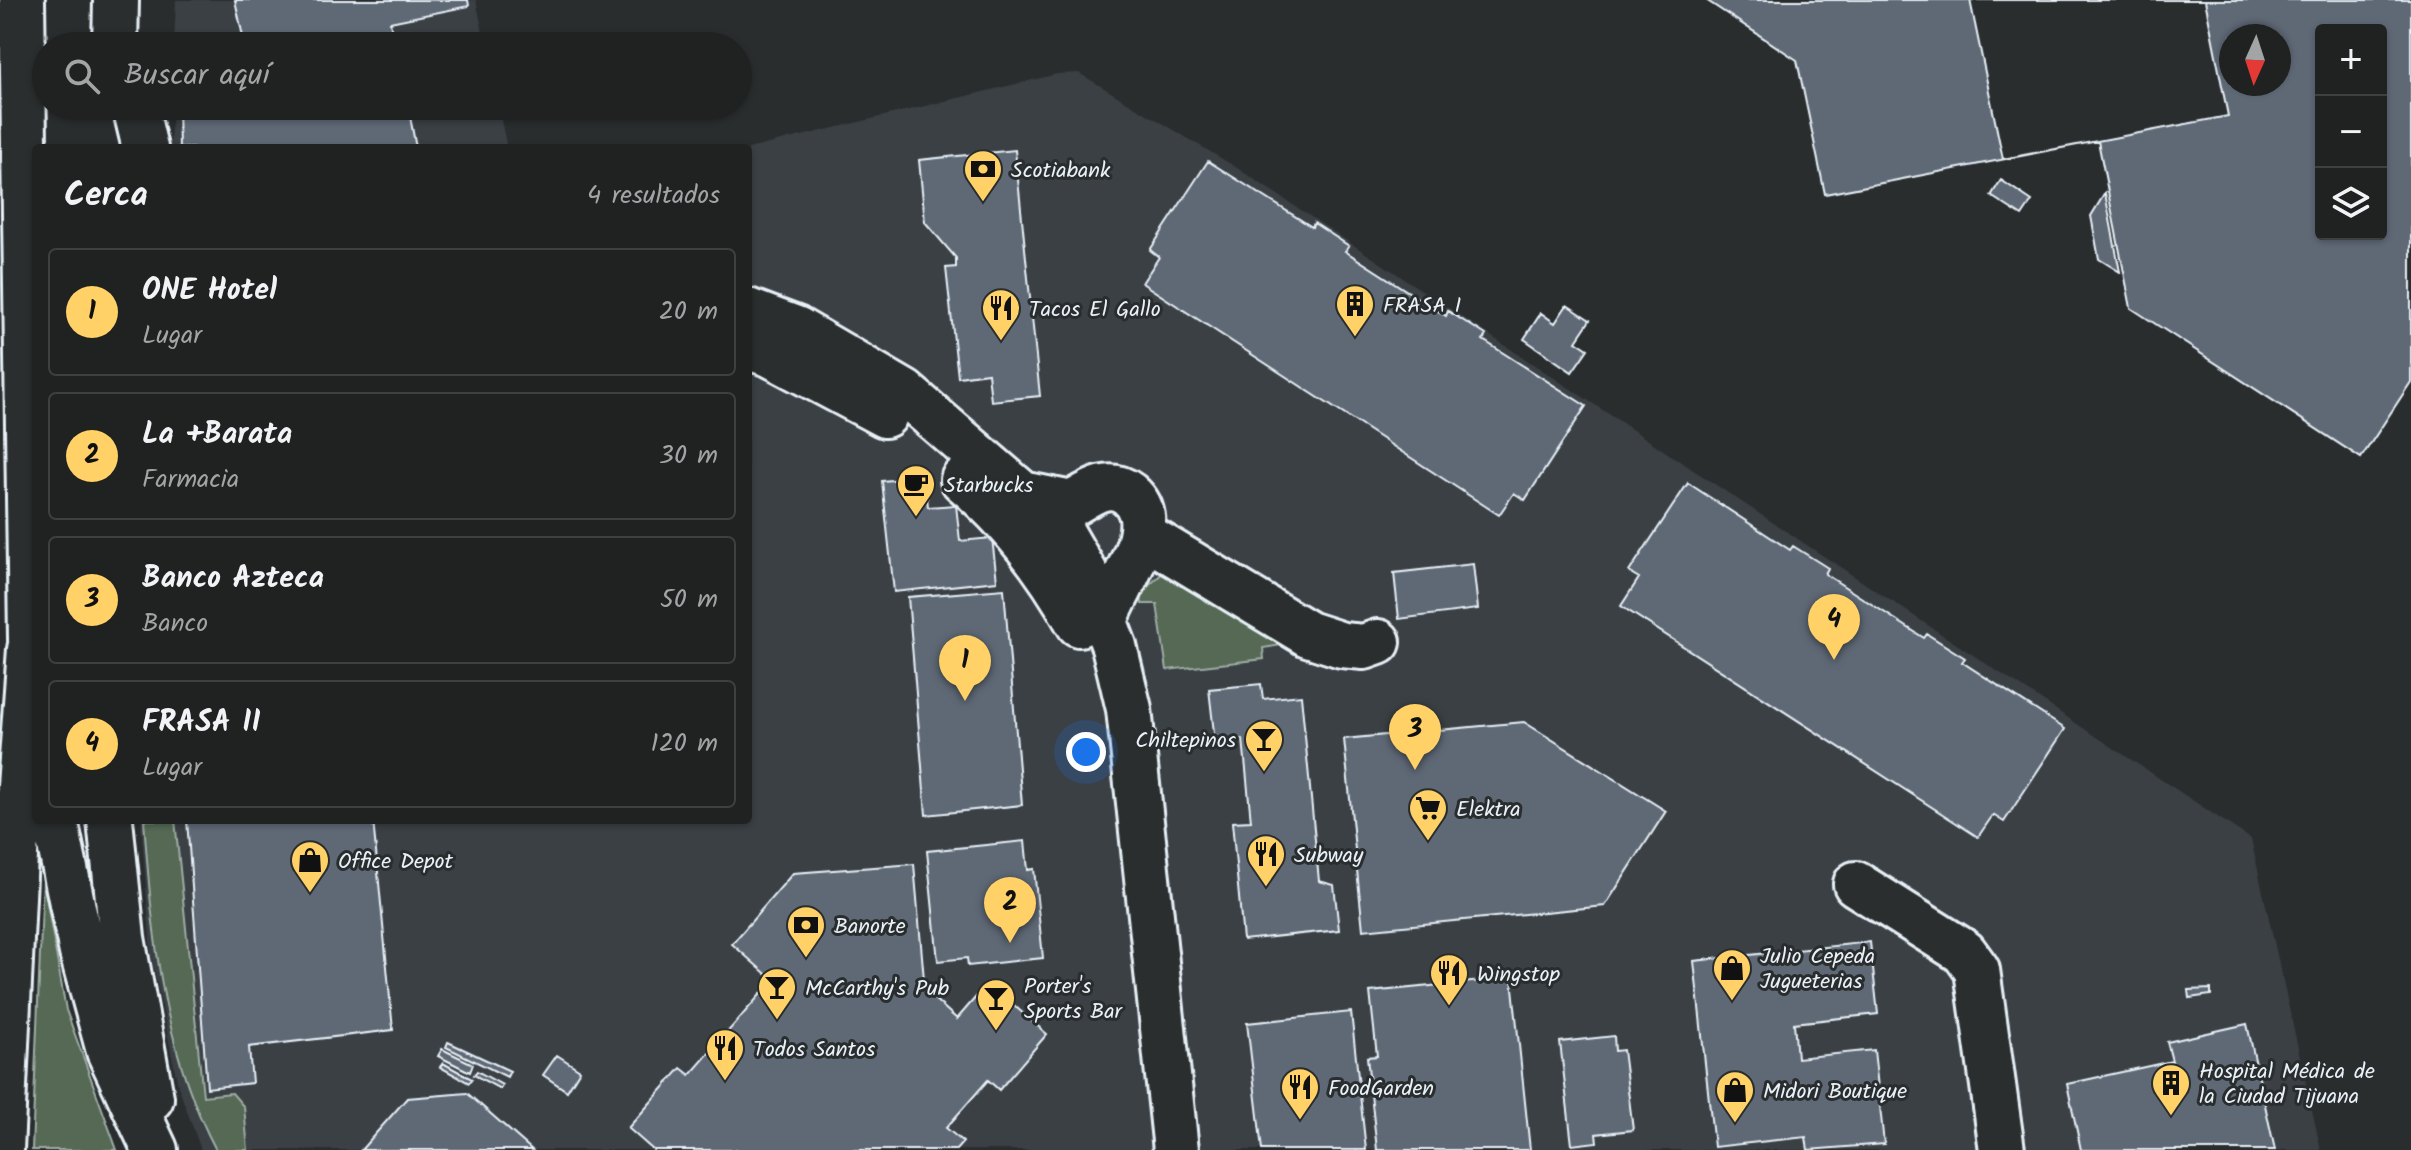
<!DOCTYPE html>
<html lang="es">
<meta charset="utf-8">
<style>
body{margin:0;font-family:Kalam,sans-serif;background:#282a2a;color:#f1f3f6}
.controls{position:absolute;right:24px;top:24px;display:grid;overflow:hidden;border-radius:8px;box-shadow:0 2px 6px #0004}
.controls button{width:72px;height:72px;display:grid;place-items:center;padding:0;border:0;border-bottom:2px solid #3d3f40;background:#202222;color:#f1f3f6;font:40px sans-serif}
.compass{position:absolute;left:2219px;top:24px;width:72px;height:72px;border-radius:50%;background:#202222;box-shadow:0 2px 6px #0004;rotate:183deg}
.you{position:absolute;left:1086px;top:752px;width:28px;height:28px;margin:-20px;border:6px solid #fff;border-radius:50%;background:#1a73e8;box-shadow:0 0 0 12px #1a73e833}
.badge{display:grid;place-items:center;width:52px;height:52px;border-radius:50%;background:#ffd166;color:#111;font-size:26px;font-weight:700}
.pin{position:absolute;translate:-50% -66px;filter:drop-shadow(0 2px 4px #0008)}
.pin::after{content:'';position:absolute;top:42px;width:28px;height:24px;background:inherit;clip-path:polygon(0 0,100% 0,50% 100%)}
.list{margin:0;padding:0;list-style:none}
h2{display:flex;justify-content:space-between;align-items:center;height:104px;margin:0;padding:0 32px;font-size:34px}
h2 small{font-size:26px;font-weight:400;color:#a2a4a5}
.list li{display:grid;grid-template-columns:52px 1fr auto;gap:24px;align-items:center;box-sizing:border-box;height:128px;margin:0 16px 16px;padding:0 16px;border:2px solid #3d3f40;border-radius:8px}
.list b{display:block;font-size:30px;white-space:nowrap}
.list p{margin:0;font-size:26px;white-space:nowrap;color:#a2a4a5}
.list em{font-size:26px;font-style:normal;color:#a2a4a5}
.icon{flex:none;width:44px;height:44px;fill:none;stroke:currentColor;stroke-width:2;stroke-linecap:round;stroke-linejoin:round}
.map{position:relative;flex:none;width:2411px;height:1150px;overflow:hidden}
.search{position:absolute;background:#202222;box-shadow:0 2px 6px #0004;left:32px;top:32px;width:720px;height:88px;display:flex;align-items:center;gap:20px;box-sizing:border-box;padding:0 28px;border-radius:44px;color:#a2a4a5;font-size:30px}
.panel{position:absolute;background:#202222;box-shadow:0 2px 6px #0004;left:32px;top:144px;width:720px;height:680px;border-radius:8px}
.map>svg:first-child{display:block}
.built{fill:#3a3f44}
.green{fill:#556954;stroke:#9eada6;stroke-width:2}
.building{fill:#5f6976;stroke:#e8f1f8;stroke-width:2;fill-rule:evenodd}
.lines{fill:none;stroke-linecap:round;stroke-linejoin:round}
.secondary-casing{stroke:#e8f1f8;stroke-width:50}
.highway-casing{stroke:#e8f1f8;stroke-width:50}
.secondary{stroke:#2a2d2e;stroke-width:44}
.highway{stroke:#2a2d2e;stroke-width:44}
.labels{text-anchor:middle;stroke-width:6;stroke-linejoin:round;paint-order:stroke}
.poi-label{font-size:22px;fill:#e8f1f8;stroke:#2a2d2e;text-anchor:start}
</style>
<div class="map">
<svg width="2411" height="1150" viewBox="0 0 2411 1150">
<rect width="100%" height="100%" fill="#2a2d2e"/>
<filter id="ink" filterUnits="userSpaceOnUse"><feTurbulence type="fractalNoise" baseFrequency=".0125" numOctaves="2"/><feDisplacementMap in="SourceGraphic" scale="16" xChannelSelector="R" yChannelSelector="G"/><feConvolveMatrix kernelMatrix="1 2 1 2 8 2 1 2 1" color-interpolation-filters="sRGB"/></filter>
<g filter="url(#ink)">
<path class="built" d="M176,0H476L486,46H174Z
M1079,73L1234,166L2251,839L2321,1150H201L178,1086L151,954L141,820H748V149L1057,74Z
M172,106H498L507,148H170Z"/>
<path class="green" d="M1170,566L1288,644L1263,648L1264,659L1167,670L1157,604H1142L1141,593Z
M144,820H175L203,1096L232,1093L244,1107L248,1150H216C162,1048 152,932 144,820Z
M43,880L66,1010L117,1150H32Z"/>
<path class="building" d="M235,0H468L469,6L390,22L395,46H245Z
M1706,0H2411V382L2361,458L2131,308L2098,141L1825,194L1797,60ZM2321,30H2381V234H2321ZM2231,36H2279V84H2231Z
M1970,0H2205L2228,116L2003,159Z
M178,106H408L416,148H179Z
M1015,150L1040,396L991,401L988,373L958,377L946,268L956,267V258L925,222L919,160Z
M1208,161L1312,227L1314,223L1349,246L1345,251L1446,316L1448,311L1486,335L1483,340L1586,406L1525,500L1514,493L1499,515L1142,283L1159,257L1150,250Z
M2001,180L2032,201L2022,216L1991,196Z
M2105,193L2120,272L2099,259L2091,216Z
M1567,305L1590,320L1576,341L1588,349L1572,372L1524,339L1541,313L1555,323Z
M925,477L928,507L956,505L960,541L992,538L997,581L894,592L882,481Z
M1688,483L1790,550L1793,546L1828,568L1825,574L1924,638L1927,634L1965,658L1962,662L2065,729L2004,822L1993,815L1978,837L1621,606L1639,578L1629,572Z
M1473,564L1478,609L1399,619L1394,573Z
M1004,589L1022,805L926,815L908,597Z
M1261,684L1263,699L1301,695L1319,881L1334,885L1339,930L1243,940L1232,822L1251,821L1243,739L1215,742L1209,689Z
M1524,722L1666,811L1605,906L1363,930L1344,739Z
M187,820H373L393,1030L249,1047L252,1083L207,1088Z
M1025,841L1028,870L1034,869L1043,958L968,966L967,958L938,961L927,851Z
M914,864L925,991L957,1019L988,983L1047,1034L999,1090L988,1080L946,1128L963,1142L956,1150H653L628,1128L681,1068L690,1075L773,980L732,944L793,873Z
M1870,942L1878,1014L1794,1023L1797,1058L1874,1050L1884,1144L1808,1150L1806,1137L1714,1147L1694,961Z
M1512,978L1530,1150H1377L1367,1057L1377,1056L1370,992Z
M2211,989V995L2189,998L2188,990Z
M1351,1012L1366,1150H1262L1247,1023Z
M2247,1024L2275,1150H2081L2067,1084L2172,1061L2167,1042Z
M1614,1036L1615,1051L1623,1050L1633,1130L1596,1134L1597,1142L1572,1145L1560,1042Z
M448,1042L510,1071L507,1077L446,1047Z
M442,1049L473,1064L470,1072L438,1056Z
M557,1055L580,1070L567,1091L543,1075Z
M443,1063L472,1079L469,1083L440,1067Z
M477,1071L502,1085L500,1089L474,1075Z
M467,1093L532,1150H361L407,1098Z"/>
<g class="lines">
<g class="secondary-casing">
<path id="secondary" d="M115,46L116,0
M135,106L145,148
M748,311L796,329L904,392L1035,505L1063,535L1089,580L1114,646L1129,709L1176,1150
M748,347L770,354L885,415
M963,480C1012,521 1048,568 1079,624
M1022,494L1072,504C1089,494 1109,478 1129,494C1166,525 1116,587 1105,621
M1142,534L1308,634L1342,645L1364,647L1378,642
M1856,884L1964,952L1977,970L2002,1150"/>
</g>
<g class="highway-casing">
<path id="highway" d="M22,0L31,639L36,680
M55,820L82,952L109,1051L155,1150
M110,820L122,938L151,1098
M1,1150L15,855L30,649"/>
</g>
<use href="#secondary" class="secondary"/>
<use href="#highway" class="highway"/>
</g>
</g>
<defs>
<g id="bank-pin" transform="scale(2)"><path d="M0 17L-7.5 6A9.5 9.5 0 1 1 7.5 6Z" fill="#ffd166" stroke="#2a2d2e"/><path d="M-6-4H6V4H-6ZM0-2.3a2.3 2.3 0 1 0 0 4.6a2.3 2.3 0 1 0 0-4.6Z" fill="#111"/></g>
<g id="building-pin" transform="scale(2)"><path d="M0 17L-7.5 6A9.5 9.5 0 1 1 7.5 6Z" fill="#ffd166" stroke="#2a2d2e"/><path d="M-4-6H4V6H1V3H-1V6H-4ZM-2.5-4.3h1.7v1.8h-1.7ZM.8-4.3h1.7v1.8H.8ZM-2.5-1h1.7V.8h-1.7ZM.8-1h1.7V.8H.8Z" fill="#111"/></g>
<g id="restaurant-pin" transform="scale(2)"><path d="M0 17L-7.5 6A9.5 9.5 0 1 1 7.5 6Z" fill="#ffd166" stroke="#2a2d2e"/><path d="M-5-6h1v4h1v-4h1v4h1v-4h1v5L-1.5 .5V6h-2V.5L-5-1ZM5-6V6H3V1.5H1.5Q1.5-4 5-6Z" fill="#111"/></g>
<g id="cafe-pin" transform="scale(2)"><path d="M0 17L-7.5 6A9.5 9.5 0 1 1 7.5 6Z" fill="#ffd166" stroke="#2a2d2e"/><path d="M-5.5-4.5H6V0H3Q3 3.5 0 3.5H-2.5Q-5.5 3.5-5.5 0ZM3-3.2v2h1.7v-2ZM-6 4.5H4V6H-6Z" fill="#111"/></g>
<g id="bar-pin" transform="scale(2)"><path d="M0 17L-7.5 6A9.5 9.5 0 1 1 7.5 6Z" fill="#ffd166" stroke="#2a2d2e"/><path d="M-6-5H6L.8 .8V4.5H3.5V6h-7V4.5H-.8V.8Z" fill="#111"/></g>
<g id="supermarket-pin" transform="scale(2)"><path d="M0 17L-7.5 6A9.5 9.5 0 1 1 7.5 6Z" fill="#ffd166" stroke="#2a2d2e"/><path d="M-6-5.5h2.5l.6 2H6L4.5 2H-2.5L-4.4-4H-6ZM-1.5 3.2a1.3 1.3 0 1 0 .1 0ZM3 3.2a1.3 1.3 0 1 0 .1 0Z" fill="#111"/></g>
<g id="shop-pin" transform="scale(2)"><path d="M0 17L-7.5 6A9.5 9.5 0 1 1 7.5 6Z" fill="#ffd166" stroke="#2a2d2e"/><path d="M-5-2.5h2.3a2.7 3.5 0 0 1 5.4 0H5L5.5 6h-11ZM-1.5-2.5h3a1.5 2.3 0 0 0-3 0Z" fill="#111"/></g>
</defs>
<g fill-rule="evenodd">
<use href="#bank-pin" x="983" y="169"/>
<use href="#building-pin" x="1355" y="304"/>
<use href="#restaurant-pin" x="1001" y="308"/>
<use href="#cafe-pin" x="916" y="484"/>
<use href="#bar-pin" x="1264" y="739"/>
<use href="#supermarket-pin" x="1428" y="808"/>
<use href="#restaurant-pin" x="1266" y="854"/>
<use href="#shop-pin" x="310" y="860"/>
<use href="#bank-pin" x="806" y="925"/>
<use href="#shop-pin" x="1732" y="968"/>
<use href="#restaurant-pin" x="1449" y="973"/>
<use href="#bar-pin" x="777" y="987"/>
<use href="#bar-pin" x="996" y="998"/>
<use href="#restaurant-pin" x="725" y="1048"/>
<use href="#building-pin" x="2171" y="1083"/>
<use href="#restaurant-pin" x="1300" y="1087"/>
<use href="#shop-pin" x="1735" y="1090"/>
</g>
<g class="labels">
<g class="poi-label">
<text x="1011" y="177">Scotiabank</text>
<text x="1383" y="312">FRASA I</text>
<text x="1029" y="316">Tacos El Gallo</text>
<text x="944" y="492">Starbucks</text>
<text x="1236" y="747" text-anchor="end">Chiltepinos</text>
<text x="1456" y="816">Elektra</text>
<text x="1294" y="862">Subway</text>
<text x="338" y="868">Office Depot</text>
<text x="834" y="933">Banorte</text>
<text x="1760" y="963">Julio Cepeda<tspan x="1760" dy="25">Jugueterias</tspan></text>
<text x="1477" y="981">Wingstop</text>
<text x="1024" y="993">Porter's<tspan x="1024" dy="25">Sports Bar</tspan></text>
<text x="805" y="995">McCarthy's Pub</text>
<text x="753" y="1056">Todos Santos</text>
<text x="2199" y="1078">Hospital Médica de<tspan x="2199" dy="25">la Ciudad Tijuana</tspan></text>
<text x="1328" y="1095">FoodGarden</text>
<text x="1763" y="1098">Midori Boutique</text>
</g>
</g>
</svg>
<div class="controls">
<button>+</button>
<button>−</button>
<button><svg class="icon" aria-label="layers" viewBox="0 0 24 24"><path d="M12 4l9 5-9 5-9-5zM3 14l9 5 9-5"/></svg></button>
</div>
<svg class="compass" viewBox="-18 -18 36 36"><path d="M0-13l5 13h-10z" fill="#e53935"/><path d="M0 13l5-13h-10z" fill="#a2a4a5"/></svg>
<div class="you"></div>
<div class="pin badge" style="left:965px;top:701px">1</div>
<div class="pin badge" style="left:1010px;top:943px">2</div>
<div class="pin badge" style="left:1415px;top:770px">3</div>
<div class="pin badge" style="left:1834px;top:660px">4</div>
<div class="search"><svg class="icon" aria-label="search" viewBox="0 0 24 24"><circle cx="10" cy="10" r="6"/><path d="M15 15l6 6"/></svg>Buscar aquí</div>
<section class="panel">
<h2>Cerca<small>4 resultados</small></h2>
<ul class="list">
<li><span class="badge">1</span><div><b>ONE Hotel</b><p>Lugar</p></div><em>20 m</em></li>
<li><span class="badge">2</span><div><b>La +Barata</b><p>Farmacia</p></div><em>30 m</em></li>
<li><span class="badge">3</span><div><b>Banco Azteca</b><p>Banco</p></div><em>50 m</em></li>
<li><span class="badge">4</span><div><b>FRASA II</b><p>Lugar</p></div><em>120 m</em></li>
</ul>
</section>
</div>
